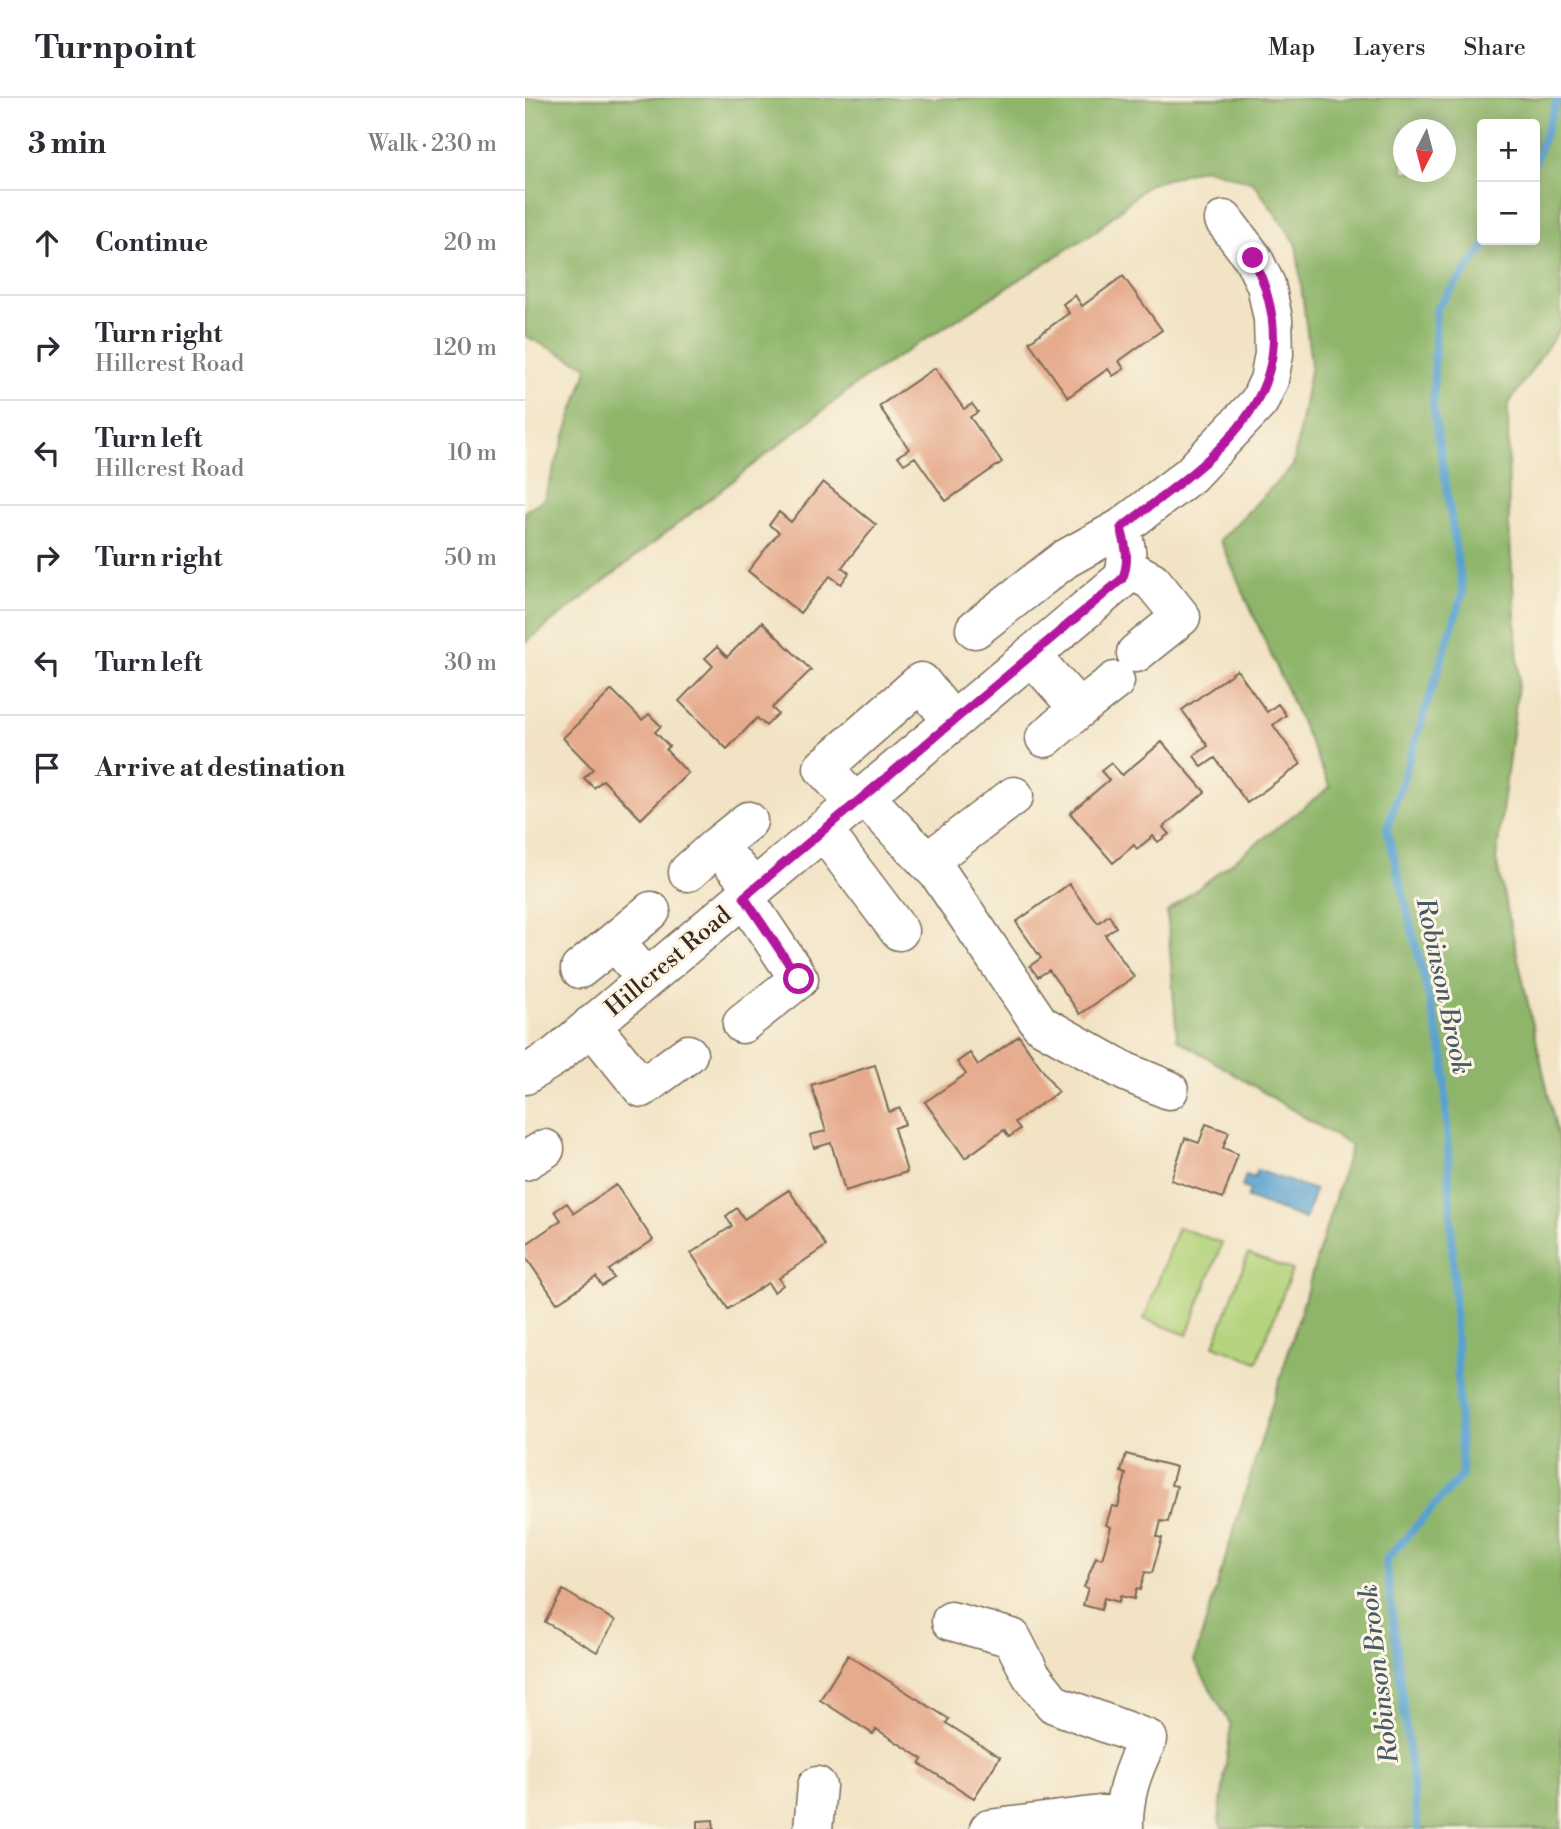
<!DOCTYPE html>
<meta charset="utf-8">
<style>
body{margin:0;font-family:"Libre Bodoni",serif;background:#f7f7f7;color:#2b2b33}
.controls{position:absolute;right:21px;top:21px;display:grid;overflow:hidden;border-radius:7px;box-shadow:0 4px 18px #0003}
.controls button{width:63px;height:63px;display:grid;place-items:center;padding:0;border:0;border-bottom:2px solid #e1e1e2;background:#fff;color:#2b2b33;font:35px sans-serif}
.compass{position:absolute;left:868px;top:21px;width:63px;height:63px;border-radius:50%;background:#fff;box-shadow:0 4px 18px #0003;rotate:186deg}
.stop{position:absolute;width:21px;height:21px;margin:-16px;border:5px solid #b5179e;border-radius:50%;background:#fff}
.stop.end{background:#b5179e;border-color:#fff;box-shadow:0 2px 7px #0008}
.list{margin:0;padding:0;list-style:none}
h2{display:flex;justify-content:space-between;align-items:center;height:91px;margin:0;padding:0 28px;font-size:30px}
h2 small{font-size:23px;font-weight:400;color:#7c7c81}
.list li{display:grid;grid-template-columns:46px 1fr auto;gap:21px;align-items:center;box-sizing:border-box;height:105px;padding:0 28px;border-top:2px solid #e1e1e2}
.list b{display:block;font-size:26px;white-space:nowrap}
.list p{margin:0;font-size:23px;white-space:nowrap;color:#7c7c81}
.list em{font-size:23px;font-style:normal;color:#7c7c81}
.icon{flex:none;width:38px;height:38px;fill:none;stroke:currentColor;stroke-width:2;stroke-linecap:round;stroke-linejoin:round}
.map{position:relative;flex:none;width:1036px;height:1731px;overflow:hidden}
header{display:flex;align-items:center;gap:42px;box-sizing:border-box;height:98px;padding:0 35px;background:#fff;border-bottom:2px solid #e1e1e2}
header strong{font-size:33px}
nav{display:flex;gap:38px;margin-inline-start:auto;font-size:24px}
main{display:flex}
aside{flex:1;background:#fff}
.map>svg:first-child{display:block}
.green{fill:#b3d37b;stroke:#777e4c;stroke-width:2}
.forest{fill:#8eb56b;stroke:#647044;stroke-width:2;fill-rule:evenodd}
.water{fill:#58a1cf;stroke:#4a6676;stroke-width:2}
.lines{fill:none;stroke-linecap:round;stroke-linejoin:round}
.stream{stroke:#58a1cf;stroke-width:8}
.building{fill:#e6ab8d}
.minor-casing{stroke:#7b6b58;stroke-width:41}
.minor{stroke:#fff;stroke-width:38}
.route{stroke:#b5179e;stroke-width:9}
.labels{text-anchor:middle;stroke-width:6;stroke-linejoin:round;paint-order:stroke}
.street-label{font-size:24px;fill:#3b2a1e;stroke:#fcf5e5}
.water-label{font-size:26px;font-style:italic;fill:#475a65;stroke:#fcf5e5}
</style>
<header>
<strong>Turnpoint</strong>
<nav><a>Map</a><a>Layers</a><a>Share</a></nav>
</header>
<main>
<aside>
<h2>3 min<small>Walk · 230 m</small></h2>
<ul class="list">
<li><svg class="icon" aria-label="ahead" viewBox="0 0 24 24"><path d="M12 20V5M6 11l6-6 6 6"/></svg><div><b>Continue</b></div><em>20 m</em></li>
<li><svg class="icon" aria-label="right" viewBox="0 0 24 24"><path d="M7 20v-9h11M14 6l5 5-5 5"/></svg><div><b>Turn right</b><p>Hillcrest Road</p></div><em>120 m</em></li>
<li><svg class="icon" aria-label="left" viewBox="0 0 24 24"><path d="M17 20v-9H6M10 6l-5 5 5 5"/></svg><div><b>Turn left</b><p>Hillcrest Road</p></div><em>10 m</em></li>
<li><svg class="icon" aria-label="right" viewBox="0 0 24 24"><path d="M7 20v-9h11M14 6l5 5-5 5"/></svg><div><b>Turn right</b></div><em>50 m</em></li>
<li><svg class="icon" aria-label="left" viewBox="0 0 24 24"><path d="M17 20v-9H6M10 6l-5 5 5 5"/></svg><div><b>Turn left</b></div><em>30 m</em></li>
<li><svg class="icon" aria-label="arrive" viewBox="0 0 24 24"><path d="M6 21V4h12l-3 4 3 4H6"/></svg><div><b>Arrive at destination</b></div></li>
</ul>
</aside>
<div class="map">
<svg width="1036" height="1731" viewBox="0 0 1036 1731">
<rect width="100%" height="100%" fill="#fcf5e5"/>
<filter id="ink" filterUnits="userSpaceOnUse"><feTurbulence type="fractalNoise" baseFrequency=".0143" numOctaves="2"/><feDisplacementMap in="SourceGraphic" scale="14" xChannelSelector="R" yChannelSelector="G"/><feConvolveMatrix kernelMatrix="1 2 1 2 8 2 1 2 1" color-interpolation-filters="sRGB"/></filter>
<filter id="wash" filterUnits="userSpaceOnUse"><feTurbulence type="fractalNoise" baseFrequency=".00686" numOctaves="4" result="noise"/><feDisplacementMap in="SourceGraphic" scale="28" xChannelSelector="R" yChannelSelector="G"/><feGaussianBlur stdDeviation="1.57" result="paint"/><feColorMatrix in="noise" values="0 0 0 0 0 0 0 0 0 0 0 0 0 0 0 0 0 1.4 0 .05"/><feComposite in="paint" operator="in"/></filter>
<g filter="url(#wash)">
<rect width="100%" height="100%" fill="#f1e3c4"/>
<path class="green" d="M653,1129L697,1145L662,1237L619,1221Z
M723,1156L767,1172L732,1264L689,1247Z"/>
<path class="forest" d="M0,0H1036V229L983,307L984,428L994,579L971,762L1036,1053V1731H697L694,1722L706,1627L669,1563L826,1048L652,941L642,814L805,689L695,442L768,368L786,267L771,145L728,84L678,70L623,87L571,133L338,281L0,545V413L19,401L63,269L0,238ZM957,26H1010V142H957ZM878,32H920V74H878Z"/>
<path class="water" d="M732,1072L790,1092L780,1121L722,1100L725,1092L717,1089L721,1077L729,1080Z"/>
<g class="lines">
<path class="stream" d="M1010,64L1033,0
M893,1731L861,1462L937,1377L919,961L862,731L938,495L908,307L911,211L965,142"/>
</g>
<g id="blocks">
<path class="building" d="M598,178L637,232L594,263L599,271L588,278L583,271L543,299L504,244L544,215L538,206L550,197L557,208Z
M410,270L439,311L447,306L453,314L445,319L477,364L421,403L390,359L379,366L373,358L384,351L354,308Z
M298,384L351,427L317,469L324,475L316,486L305,478L275,515L223,473L254,434L244,427L254,414L266,424Z
M237,524L286,572L247,610L253,616L241,628L232,620L202,651L154,603L188,568L180,560L192,549L202,559Z
M712,572L742,614L753,606L761,617L748,627L776,666L722,705L690,660L677,669L669,658L683,648L657,612Z
M87,592L117,622L124,616L136,628L130,634L144,648L141,652L163,675L116,721L78,682L69,690L59,680L68,671L38,640Z
M637,644L680,694L638,729L644,736L633,744L628,738L612,751L609,747L588,765L545,715L584,682L576,673L586,665L597,677Z
M544,786L573,825L584,817L591,829L580,837L609,879L555,916L524,872L513,879L505,868L516,860L491,824Z
M494,938L533,994L490,1024L495,1031L484,1039L479,1032L440,1060L400,1004L441,976L432,964L445,955L453,967Z
M350,967L364,1014L375,1010L380,1026L369,1030L382,1074L320,1093L306,1045L289,1050L285,1037L301,1033L286,987Z
M681,1026L704,1034L698,1050L713,1056L698,1100L646,1082L660,1040L674,1045Z
M91,1087L128,1142L84,1172L89,1180L77,1188L71,1179L32,1205L0,1158V1147L36,1122L30,1113L42,1105L49,1115Z
M264,1092L301,1148L254,1180L258,1187L249,1194L243,1185L203,1211L166,1155L207,1128L201,1118L212,1110L219,1121Z
M601,1356L651,1369L646,1387L652,1388L643,1424L636,1423L632,1439L637,1440L627,1475L620,1474L615,1492L611,1491L609,1501L595,1498L594,1504L579,1500L576,1512L558,1507L563,1490L559,1489L571,1459L577,1461L586,1429L581,1427L587,1408L593,1409L601,1376L596,1374Z
M38,1492L90,1523L72,1554L20,1524Z
M323,1557L424,1621L421,1625L475,1659L449,1700L395,1666L398,1661L351,1631L348,1636L295,1602Z
M188,1722L189,1731H173V1723Z"/>
</g>
</g>
<g filter="url(#ink)">
<use href="#blocks" fill-opacity="0" stroke="#7b6b58" stroke-width="2"/>
<g class="lines">
<g class="minor-casing">
<path id="minor" d="M602,470L627,483L656,519L611,555
M450,531L540,461L596,430L665,377L734,304L744,282L749,256L748,221L741,187L728,160L699,122
M506,557L554,611L590,583
M520,640L554,611
M339,698L414,776L515,926L601,974L644,992
M330,705L298,670L396,584L427,623
M223,723L192,748L229,790
M298,732L374,833
M402,764L489,698
M163,774L192,748
M55,871L90,843
M121,881L90,843L126,813
M217,926L274,881L219,799
M66,927L117,990L163,956
M0,977L29,959L597,481C605,464 601,448 596,430
M0,1063L20,1051
M426,1523L487,1540L506,1577L529,1606L623,1641C608,1671 598,1697 599,1731
M288,1731L292,1688
M464,1731L599,1714"/>
</g>
<use href="#minor" class="minor"/>
</g>
</g>
<g class="lines" filter="url(#ink)">
<path class="route" d="M274,881L219,799L597,481C605,464 601,448 596,430C691,357 793,295 728,160"/>
</g>
<g class="labels">
<g class="street-label">
<text transform="translate(143 863) rotate(-40)" y="8">Hillcrest Road</text>
</g>
<g class="water-label">
<text transform="translate(919 888) rotate(78)" y="9">Robinson Brook</text>
<text transform="translate(853 1576) rotate(-97)" y="9">Robinson Brook</text>
</g>
</g>
</svg>
<div class="controls">
<button>+</button>
<button>−</button>
</div>
<svg class="compass" viewBox="-18 -18 36 36"><path d="M0-13l5 13h-10z" fill="#e53935"/><path d="M0 13l5-13h-10z" fill="#7c7c81"/></svg>
<div class="stop" style="left:274px;top:881px"></div>
<div class="stop end" style="left:728px;top:160px"></div>
</div>
</main>
